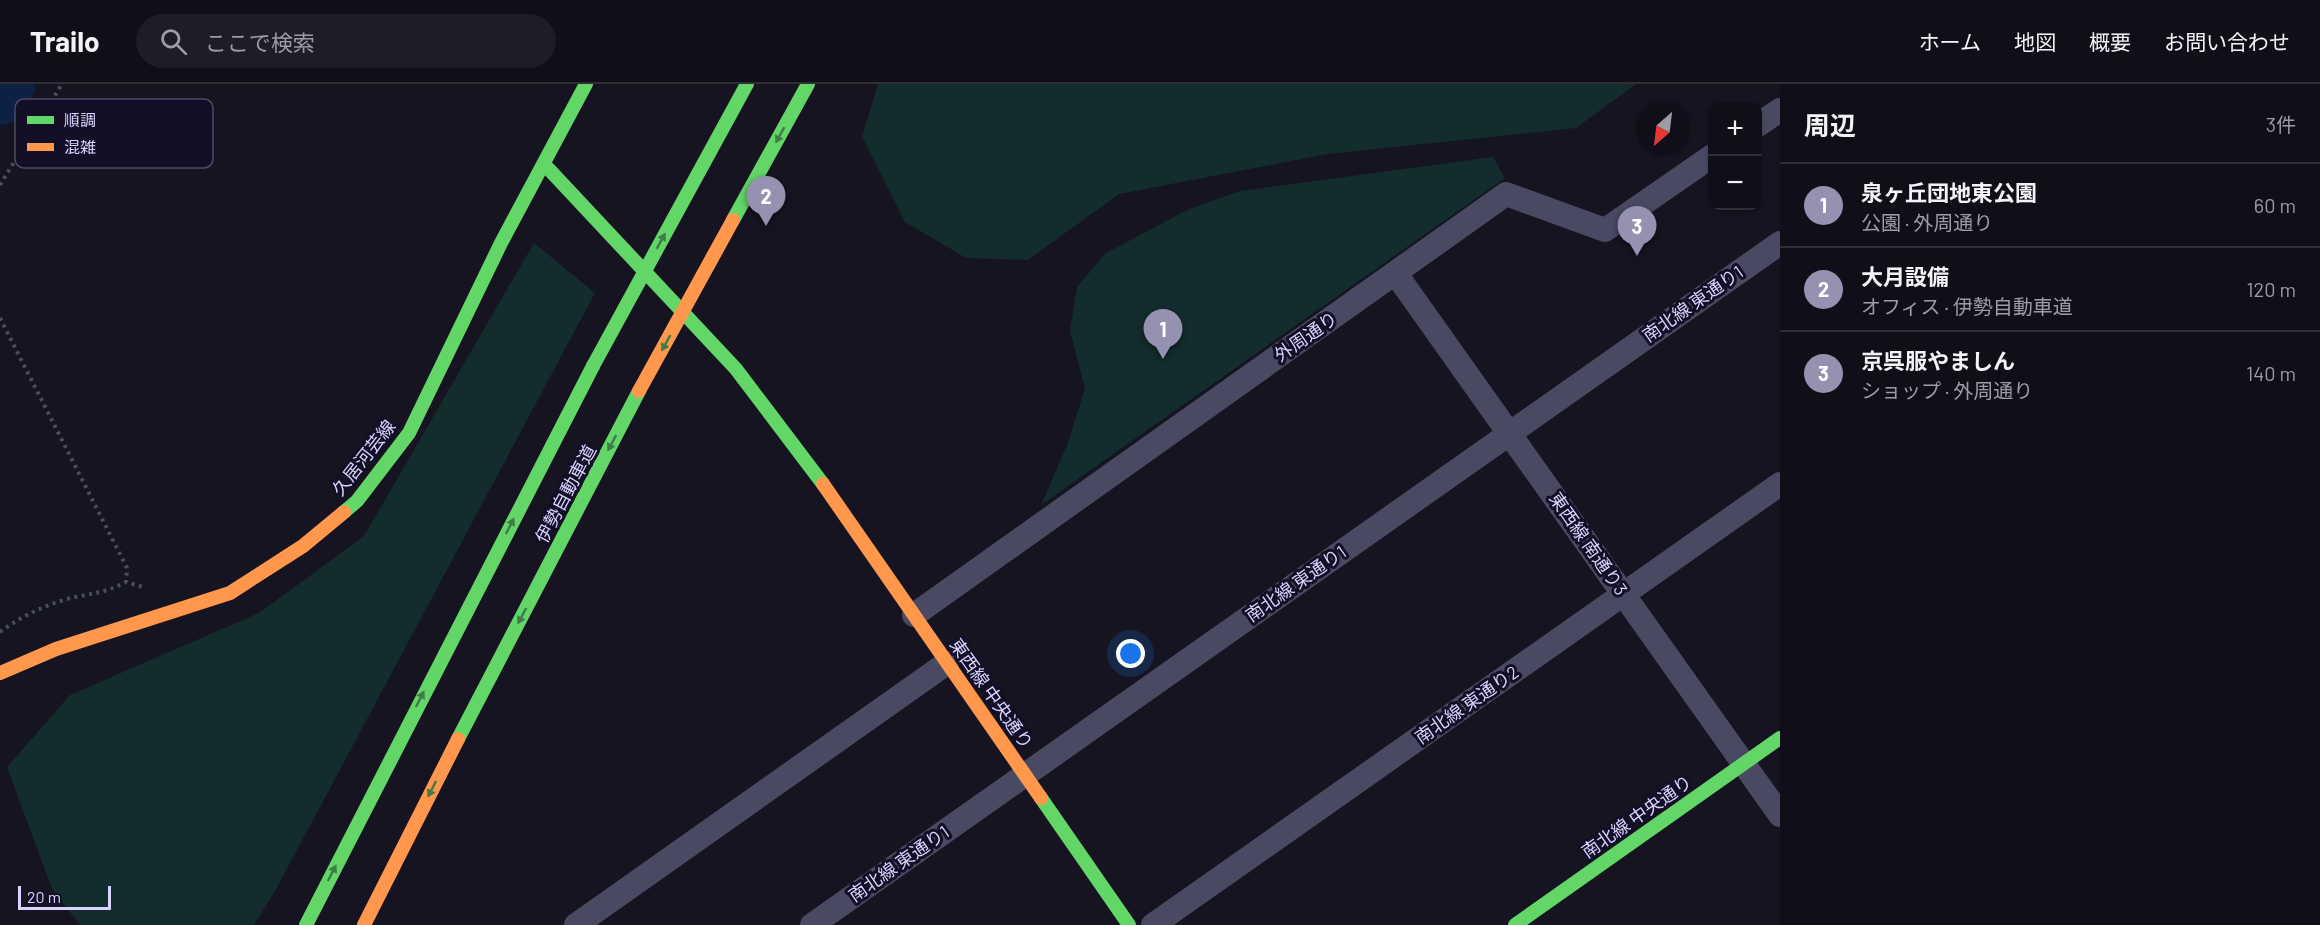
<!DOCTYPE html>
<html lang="ja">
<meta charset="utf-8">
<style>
body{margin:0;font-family:Barlow,"Noto Sans JP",sans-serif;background:#1e1d26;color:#f1f3f6}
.controls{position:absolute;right:18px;top:18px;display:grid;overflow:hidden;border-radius:12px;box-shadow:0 2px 4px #0004}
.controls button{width:54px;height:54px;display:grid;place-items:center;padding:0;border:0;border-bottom:2px solid #302f38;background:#100f19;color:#f1f3f6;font:30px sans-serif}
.compass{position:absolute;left:1636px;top:18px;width:54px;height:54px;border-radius:50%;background:#100f19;box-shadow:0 2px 4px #0004;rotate:208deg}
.scale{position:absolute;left:18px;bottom:15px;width:93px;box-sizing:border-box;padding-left:6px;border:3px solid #d9d4ff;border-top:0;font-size:16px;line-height:21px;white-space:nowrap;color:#d9d4ff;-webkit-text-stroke:4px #130f26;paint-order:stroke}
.you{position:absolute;left:1131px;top:570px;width:21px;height:21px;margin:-15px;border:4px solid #fff;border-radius:50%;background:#1a73e8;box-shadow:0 0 0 9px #1a73e833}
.badge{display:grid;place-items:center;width:39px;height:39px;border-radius:50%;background:#9591b1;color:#fff;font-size:20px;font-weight:700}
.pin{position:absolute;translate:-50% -50px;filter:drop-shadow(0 2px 3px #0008)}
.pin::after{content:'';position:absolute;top:32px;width:21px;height:18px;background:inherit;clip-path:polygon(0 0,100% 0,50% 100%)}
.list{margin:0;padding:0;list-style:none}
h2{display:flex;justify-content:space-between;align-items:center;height:78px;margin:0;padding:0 24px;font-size:26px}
h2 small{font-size:20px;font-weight:400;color:#9c9ca2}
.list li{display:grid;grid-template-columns:39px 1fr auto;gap:18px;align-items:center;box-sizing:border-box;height:84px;padding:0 24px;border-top:2px solid #302f38}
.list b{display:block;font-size:22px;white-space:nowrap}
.list p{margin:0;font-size:20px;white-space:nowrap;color:#9c9ca2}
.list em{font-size:20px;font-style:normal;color:#9c9ca2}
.icon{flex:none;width:33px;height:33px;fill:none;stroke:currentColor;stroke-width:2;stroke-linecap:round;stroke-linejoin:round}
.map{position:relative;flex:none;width:1780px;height:841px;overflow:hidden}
header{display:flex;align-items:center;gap:36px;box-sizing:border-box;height:84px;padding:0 30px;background:#100f19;border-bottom:2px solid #302f38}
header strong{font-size:28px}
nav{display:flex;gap:33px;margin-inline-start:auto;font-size:21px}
.search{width:420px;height:54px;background:#1e1d26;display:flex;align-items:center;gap:15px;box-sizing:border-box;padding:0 21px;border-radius:33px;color:#9c9ca2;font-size:22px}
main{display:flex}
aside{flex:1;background:#100f19}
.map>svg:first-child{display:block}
.green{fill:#132c2d}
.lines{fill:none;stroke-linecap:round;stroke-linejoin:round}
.river{stroke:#0d2144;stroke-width:56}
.path{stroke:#44505f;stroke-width:4;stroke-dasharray:3 4.5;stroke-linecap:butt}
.street{stroke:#4a4962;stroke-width:24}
.fast{stroke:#63d668;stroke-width:14}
.slow{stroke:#ff974d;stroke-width:14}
.fast-bridge{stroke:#63d668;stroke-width:14}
.slow-bridge{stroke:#ff974d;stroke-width:14}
.oneway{fill:#3f7c4a}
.labels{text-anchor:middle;stroke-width:6;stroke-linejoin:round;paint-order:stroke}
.street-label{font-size:18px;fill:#d9d4ff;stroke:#130f26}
.key{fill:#130f26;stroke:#4e4a67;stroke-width:1.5}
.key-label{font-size:16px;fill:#d9d4ff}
</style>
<header>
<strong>Trailo</strong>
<div class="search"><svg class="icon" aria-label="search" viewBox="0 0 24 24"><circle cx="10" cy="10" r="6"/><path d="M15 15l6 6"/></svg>ここで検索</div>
<nav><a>ホーム</a><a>地図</a><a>概要</a><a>お問い合わせ</a></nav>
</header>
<main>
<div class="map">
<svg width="1780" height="841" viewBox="0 0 1780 841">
<rect width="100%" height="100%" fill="#161421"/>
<path class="green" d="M878,0H1636L1576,44L1328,70L1119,110L1028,176L966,174L905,138L862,53Z
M1493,73L1505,94L1041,421L1068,359L1085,304L1070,247L1077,203L1106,169L1189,125L1240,107Z
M534,159L595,209L274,809L254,841H80L52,805L7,683L70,611L259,529L364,452Z"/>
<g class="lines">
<path class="river" d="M0,13L7,0"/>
<path class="path" d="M0,101L62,0
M0,234L127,484L126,498
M0,548C20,533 43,522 67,515C91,509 103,510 126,498L143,503"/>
<path class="street" d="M1758,41L1780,26
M1396,190L1780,731
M914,531L1506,110L1605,146L1712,72
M576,841L947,579
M812,841L1780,159
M1153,841L1780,400"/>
<path class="fast" d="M544,80L736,285L823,400
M344,428L357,417L409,349L501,159L586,0
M458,655L639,307
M1041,714L1129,841
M306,841L593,282
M1515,841L1780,654"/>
<path class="slow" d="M823,400L1041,714
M0,589L56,565L230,509L303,462L344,428
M364,841L458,655"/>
<path class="fast-bridge" d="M733,136L808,0
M593,282L747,0"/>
<path class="slow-bridge" d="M639,307L733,136"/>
</g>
<defs><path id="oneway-solid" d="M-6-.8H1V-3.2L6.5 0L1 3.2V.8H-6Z" transform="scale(1.5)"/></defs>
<g class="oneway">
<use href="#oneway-solid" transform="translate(780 51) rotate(119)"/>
<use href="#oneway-solid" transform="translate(661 157) rotate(-61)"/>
<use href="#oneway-solid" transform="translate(666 259) rotate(119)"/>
<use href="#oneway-solid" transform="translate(612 359) rotate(118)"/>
<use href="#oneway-solid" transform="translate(510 442) rotate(-63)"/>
<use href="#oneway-solid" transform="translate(522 532) rotate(118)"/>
<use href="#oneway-solid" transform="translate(420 615) rotate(-63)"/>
<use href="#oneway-solid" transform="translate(432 705) rotate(117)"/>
<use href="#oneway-solid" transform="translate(332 789) rotate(-63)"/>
</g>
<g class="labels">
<g class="street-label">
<text transform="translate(1693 220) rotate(-35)" y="6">南北線 東通り1</text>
<text transform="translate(1306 253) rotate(-35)" y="6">外周通り</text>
<text transform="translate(364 374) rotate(-52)" y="6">久居河芸線</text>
<text transform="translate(566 410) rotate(-62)" y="6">伊勢自動車道</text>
<text transform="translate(1588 460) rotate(55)" y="6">東西線 南通り3</text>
<text transform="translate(1296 500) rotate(-35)" y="6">南北線 東通り1</text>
<text transform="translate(991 610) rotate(55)" y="6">東西線 中央通り</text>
<text transform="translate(1467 621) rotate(-35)" y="6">南北線 東通り2</text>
<text transform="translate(1637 733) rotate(-35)" y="6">南北線 中央通り</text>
<text transform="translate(899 780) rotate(-35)" y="6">南北線 東通り1</text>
</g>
</g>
<rect x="15" y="15" width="198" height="69" rx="9" class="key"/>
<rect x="27" y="32" width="27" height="8" fill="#63d668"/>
<rect x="27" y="59" width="27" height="8" fill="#ff974d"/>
<g class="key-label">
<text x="64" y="42">順調</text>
<text x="64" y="69">混雑</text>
</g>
</svg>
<div class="controls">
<button>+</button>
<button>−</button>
</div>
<svg class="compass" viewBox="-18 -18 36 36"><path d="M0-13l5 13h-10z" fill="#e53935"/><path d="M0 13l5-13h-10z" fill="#9c9ca2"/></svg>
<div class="scale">20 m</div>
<div class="you"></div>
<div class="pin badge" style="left:1163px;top:275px">1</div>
<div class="pin badge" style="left:766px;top:142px">2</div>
<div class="pin badge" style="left:1637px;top:172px">3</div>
</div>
<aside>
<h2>周辺<small>3件</small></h2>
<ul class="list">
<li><span class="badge">1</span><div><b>泉ヶ丘団地東公園</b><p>公園 · 外周通り</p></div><em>60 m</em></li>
<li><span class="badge">2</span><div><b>大月設備</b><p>オフィス · 伊勢自動車道</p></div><em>120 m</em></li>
<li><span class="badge">3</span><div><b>京呉服やましん</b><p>ショップ · 外周通り</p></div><em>140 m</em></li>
</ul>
</aside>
</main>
